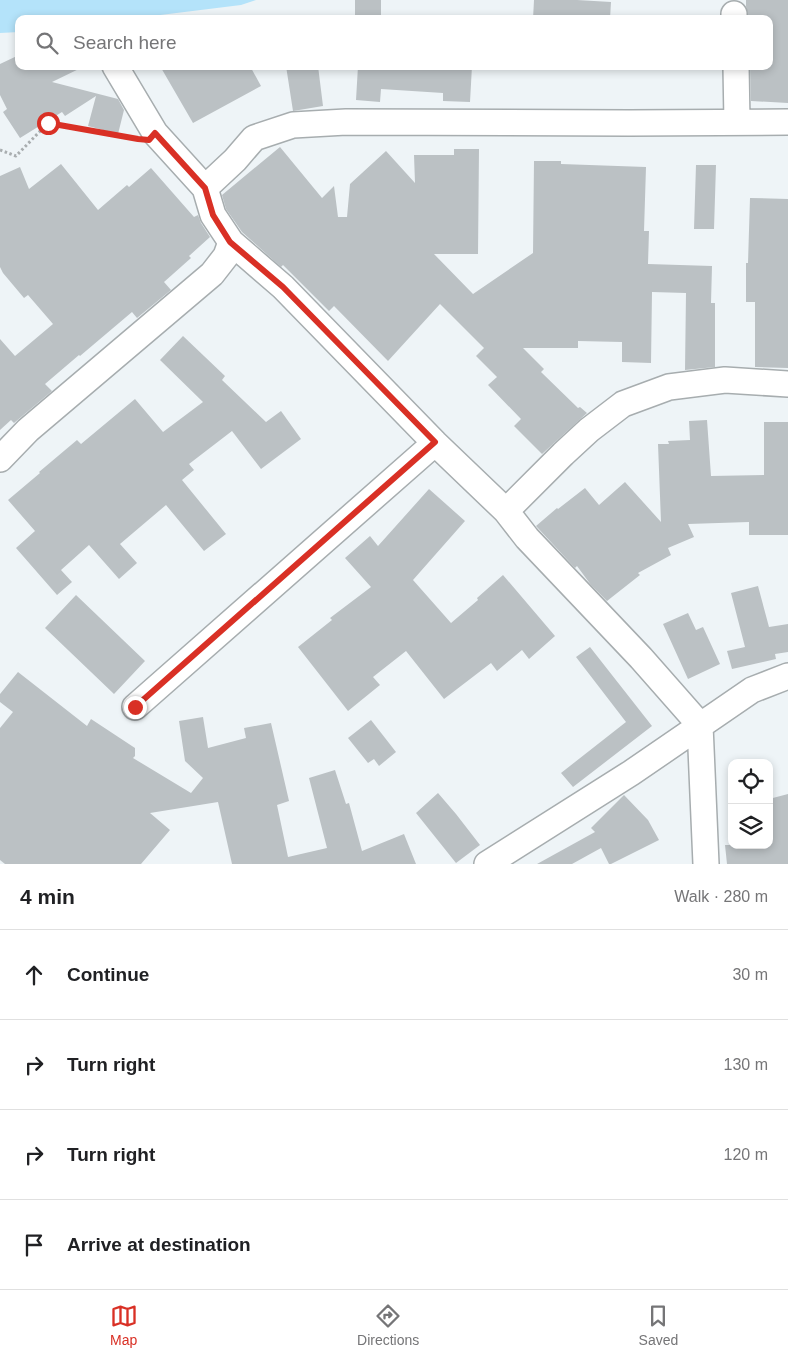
<!DOCTYPE html>
<meta charset="utf-8">
<style>
body{margin:0;font-family:Helvetica,sans-serif;background:#f6f6f6;color:#202124}
.controls{position:absolute;right:15px;bottom:15px;display:grid;overflow:hidden;border-radius:10px;box-shadow:0 2px 8px #0003}
.controls button{width:45px;height:45px;display:grid;place-items:center;padding:0;border:0;border-bottom:1px solid #e0e0e0;background:#fff;color:#202124;font:25px sans-serif}
.stop{position:absolute;width:15px;height:15px;margin:-11px;border:4px solid #d93025;border-radius:50%;background:#fff}
.stop.end{background:#d93025;border-color:#fff;box-shadow:0 1px 5px #0008}
.list{margin:0;padding:0;list-style:none}
h2{display:flex;justify-content:space-between;align-items:center;height:65px;margin:0;padding:0 20px;font-size:21px}
h2 small{font-size:16px;font-weight:400;color:#757577}
.list li{display:grid;grid-template-columns:32px 1fr auto;gap:15px;align-items:center;box-sizing:border-box;height:90px;padding:0 20px;border-top:1px solid #e0e0e0}
.list b{display:block;font-size:19px;white-space:nowrap}
.list em{font-size:16px;font-style:normal;color:#757577}
.icon{flex:none;width:28px;height:28px;fill:none;stroke:currentColor;stroke-width:2;stroke-linecap:round;stroke-linejoin:round}
.map{position:relative;flex:none;width:788px;height:864px;overflow:hidden}
.search{position:absolute;background:#fff;box-shadow:0 2px 8px #0003;left:15px;right:15px;top:15px;height:55px;display:flex;align-items:center;gap:12px;box-sizing:border-box;padding:0 18px;border-radius:10px;color:#757577;font-size:19px}
.sheet{height:425px;background:#fff}
nav{display:flex;justify-content:space-around;align-items:center;box-sizing:border-box;height:70px;border-top:1px solid #e0e0e0;background:#fff;font-size:14px;color:#757577}
nav a{display:grid;justify-items:center;gap:2px}
nav .on{color:#d93025}
.map>svg:first-child{display:block}
.green{fill:#b4e3fa}
.building{fill:#bbc1c4}
.lines{fill:none;stroke-linecap:round;stroke-linejoin:round}
.minor-casing{stroke:#a7adaf;stroke-width:28}
.path{stroke:#a9aeb0;stroke-width:3;stroke-dasharray:2.5 2.5;stroke-linecap:butt}
.minor{stroke:#fff;stroke-width:25}
.route{stroke:#d93025;stroke-width:6}
</style>
<div class="map">
<svg width="788" height="864" viewBox="0 0 788 864">
<rect width="100%" height="100%" fill="#eef4f7"/>
<path class="green" d="M0,0H256L241,5L128,19H19V32L0,33Z"/>
<path class="building" d="M355,0H381V19H355Z
M534,0H577L611,2L610,19H533Z
M746,0H788V103L751,101L750,66H769V19H748L746,6Z
M19,55V66H85L52,82L118,99L124,110L118,134L88,126L96,96L65,116L62,112L20,138L3,112L7,109L0,95V64Z
M160,66H250L261,86L193,123Z
M286,66H318L323,106L293,111Z
M358,66H472L470,102L443,101V93L381,89L380,102L356,100Z
M280,147L322,198L334,186L338,217H347L350,184L386,151L415,183L414,155H454V149H479L478,254H434L473,294L533,253L534,161H561V164L646,167L644,231H649L648,264L712,266L711,303H715V367L685,370L686,293L652,292L651,363L622,362V342L578,341V348H523L544,369L541,372L578,408L580,407L587,413L542,454L514,426L521,419L488,385L497,377L476,356L484,348L440,304L388,361L334,306L329,311L283,265L281,267L242,232L226,209L222,195Z
M61,164L98,210L127,185L129,187L151,168L194,217L198,215L201,223L210,237L189,256L191,258L164,282L171,290L137,318L132,312L80,356L79,355L45,384L52,391L14,423L11,420L0,430V339L15,356L53,324L28,295L24,298L3,273L0,267V176L20,167L29,189Z
M696,165H716L714,229H694Z
M750,198L788,199V368L755,367V302H746V263H748Z
M183,336L225,376L222,380L266,422L281,411L301,439L261,469L232,431L189,464L194,470L182,480L226,534L204,551L166,505L120,544L137,563L119,579L89,545L61,570L72,582L57,595L16,548L35,531L8,500L40,473L39,472L77,440L81,444L135,399L163,432L203,402L160,360Z
M707,420L711,476L764,475V422H788V535H749V522L688,524L694,537L668,548L671,555L638,573L640,575L607,601L591,585L577,566L575,568L536,526L557,508L558,509L585,488L599,505L625,482L661,522L658,444H669L668,441L690,440L689,421Z
M429,489L465,521L413,580L451,623L478,600L477,598L503,575L555,636L529,659L522,650L497,671L491,663L444,699L406,651L373,677L380,685L348,711L298,647L332,620L330,618L371,587L345,558L370,536L378,546Z
M758,586L769,627L788,624V652L775,654L776,659L732,669L727,651L745,647L731,593Z
M76,595L145,661L114,694L45,628Z
M688,613L696,630L703,627L720,664L688,679L663,624Z
M590,647L652,726L573,787L561,773L626,722L576,657Z
M18,672L87,726L91,719L135,748V756L133,758L191,793L203,778L185,761L179,721L203,717L208,748L246,738L244,728L271,723L289,801L277,805L288,857L327,848L309,778L335,770L346,804L349,803L362,851L404,834L416,864H232L218,802L150,813L170,830L141,864H5L0,860V728L13,712L0,702V694Z
M371,720L396,752L379,766L374,759L368,763L348,738Z
M438,793L456,814L480,845L456,863L416,813Z
M788,794V864H727L725,845H769V799Z
M624,795L648,820L659,840L611,864H609L601,848L572,864H537L595,832L591,828Z"/>
<g class="lines">
<g class="minor-casing">
<path id="minor" d="M734,14V19
M115,66L155,133L205,188
M736,66L737,122
M231,242L283,287L435,443L506,511L527,538L641,658L700,725L706,864
M0,459L28,430L212,274L226,256L231,242L213,215L205,188L235,160L254,138L293,125L346,122L629,123L788,122
M506,511L563,454L589,430L623,404L669,387L725,380L788,384
M135,707L435,443
M487,864L631,773L752,690L788,676"/>
</g>
<path class="path" d="M0,150L16,156L48,123L131,138"/>
<use href="#minor" class="minor"/>
</g>
<g class="lines">
<path class="route" d="M48,123L138,139L149,140L155,133L205,188L213,215L230,242L283,287L435,442L135,707"/>
</g>
</svg>
<div class="controls">
<button><svg class="icon" aria-label="locate" viewBox="0 0 24 24"><circle cx="12" cy="12" r="6"/><path d="M12 2v4M12 18v4M2 12h4M18 12h4"/></svg></button>
<button><svg class="icon" aria-label="layers" viewBox="0 0 24 24"><path d="M12 4l9 5-9 5-9-5zM3 14l9 5 9-5"/></svg></button>
</div>
<div class="stop" style="left:48px;top:123px"></div>
<div class="stop end" style="left:135px;top:707px"></div>
<div class="search"><svg class="icon" aria-label="search" viewBox="0 0 24 24"><circle cx="10" cy="10" r="6"/><path d="M15 15l6 6"/></svg>Search here</div>
</div>
<section class="sheet">
<h2>4 min<small>Walk · 280 m</small></h2>
<ul class="list">
<li><svg class="icon" aria-label="ahead" viewBox="0 0 24 24"><path d="M12 20V5M6 11l6-6 6 6"/></svg><div><b>Continue</b></div><em>30 m</em></li>
<li><svg class="icon" aria-label="right" viewBox="0 0 24 24"><path d="M7 20v-9h11M14 6l5 5-5 5"/></svg><div><b>Turn right</b></div><em>130 m</em></li>
<li><svg class="icon" aria-label="right" viewBox="0 0 24 24"><path d="M7 20v-9h11M14 6l5 5-5 5"/></svg><div><b>Turn right</b></div><em>120 m</em></li>
<li><svg class="icon" aria-label="arrive" viewBox="0 0 24 24"><path d="M6 21V4h12l-3 4 3 4H6"/></svg><div><b>Arrive at destination</b></div></li>
</ul>
</section>
<nav>
<a class="on"><svg class="icon" aria-label="map" viewBox="0 0 24 24"><path d="M3 6l6-2 6 2 6-2v14l-6 2-6-2-6 2zM9 4v14M15 6v14"/></svg>Map</a>
<a><svg class="icon" aria-label="directions" viewBox="0 0 24 24"><path d="M12 3l9 9-9 9-9-9zM9 14v-3h6M13 9l2 2-2 2"/></svg>Directions</a>
<a><svg class="icon" aria-label="saved" viewBox="0 0 24 24"><path d="M7 4h10v16l-5-4-5 4z"/></svg>Saved</a>
</nav>
